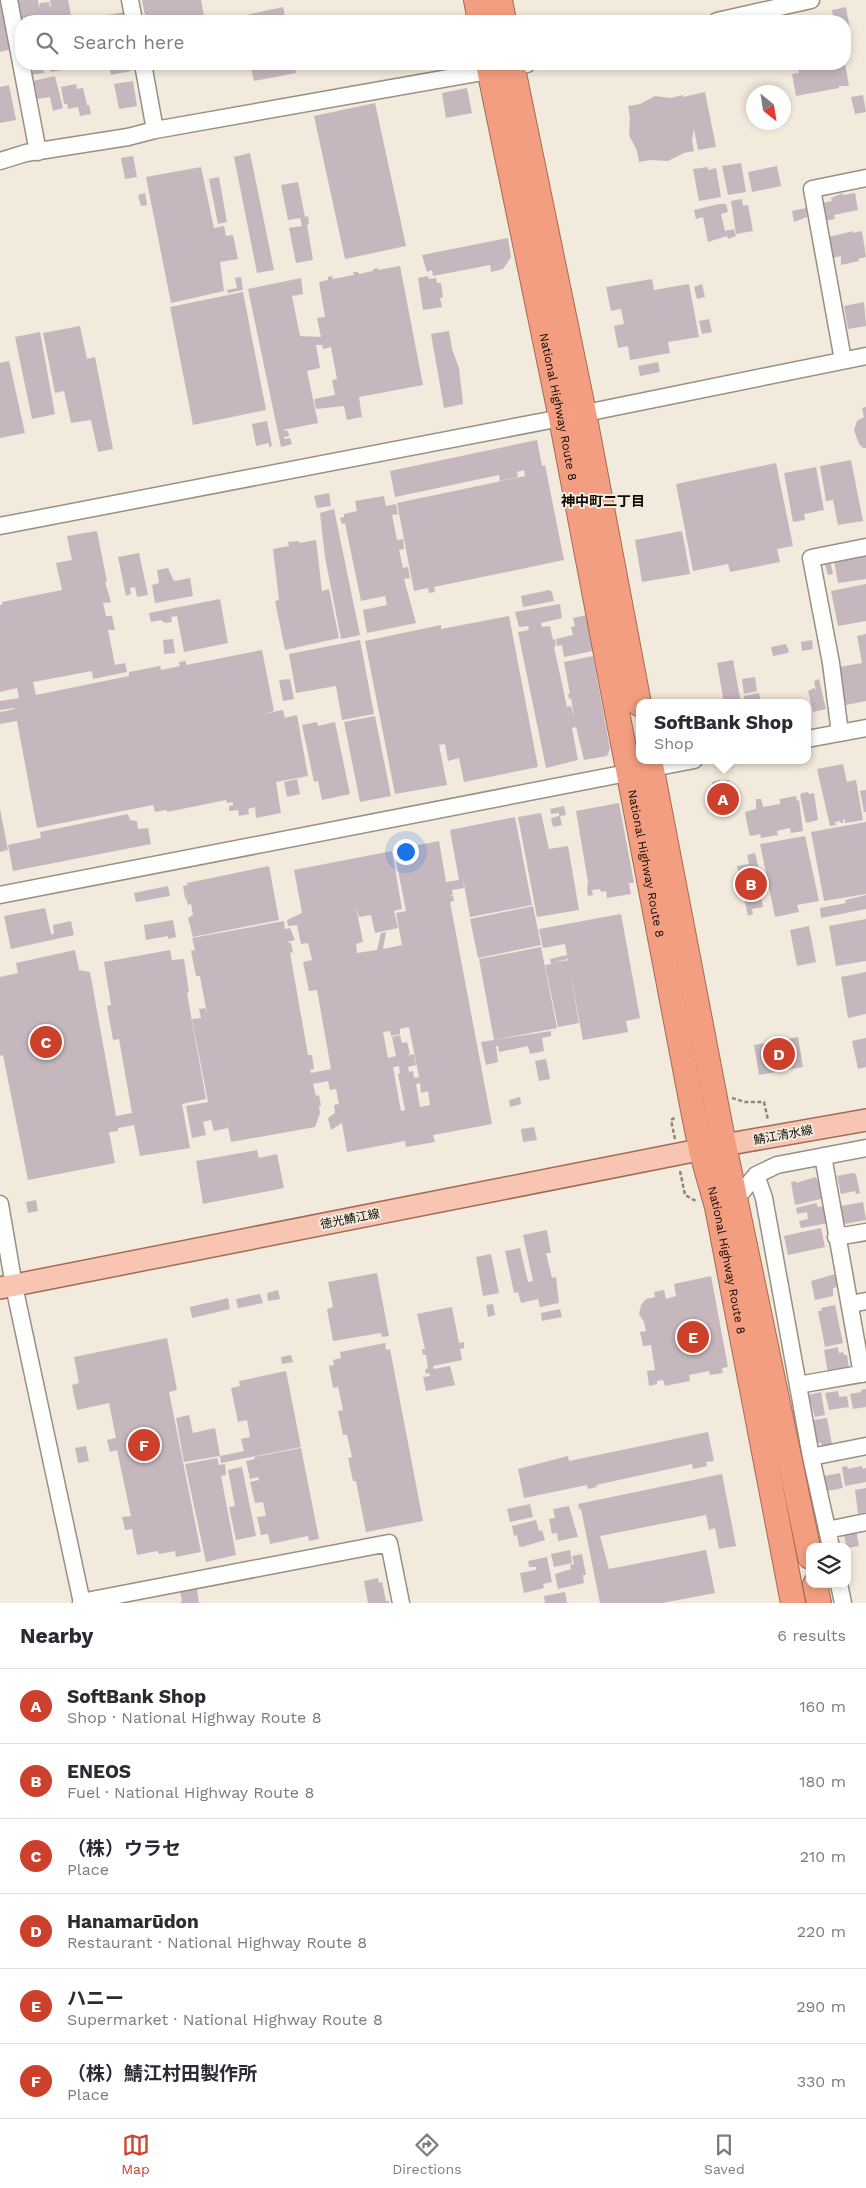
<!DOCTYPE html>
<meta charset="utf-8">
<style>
body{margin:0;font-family:"Work Sans","Noto Sans JP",sans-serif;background:#f2f2f3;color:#2b2b33}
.controls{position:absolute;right:15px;bottom:15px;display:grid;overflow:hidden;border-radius:10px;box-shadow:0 2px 8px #0003}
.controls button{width:45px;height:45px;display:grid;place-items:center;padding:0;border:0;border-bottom:1px solid #e1e1e2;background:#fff;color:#2b2b33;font:25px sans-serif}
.compass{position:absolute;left:746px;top:85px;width:45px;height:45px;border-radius:50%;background:#fff;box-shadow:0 2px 8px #0003;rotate:150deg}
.you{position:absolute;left:405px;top:851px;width:18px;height:18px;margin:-12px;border:4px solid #fff;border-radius:50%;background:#1a73e8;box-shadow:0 0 0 8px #1a73e833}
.badge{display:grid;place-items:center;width:32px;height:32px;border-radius:50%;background:#cc402c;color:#fff;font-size:16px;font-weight:700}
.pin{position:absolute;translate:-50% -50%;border:2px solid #fff;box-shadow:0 1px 5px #0006}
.popup{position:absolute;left:636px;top:699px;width:175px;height:65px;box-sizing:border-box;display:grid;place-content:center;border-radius:10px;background:#fff;filter:drop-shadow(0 1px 4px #0005);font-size:16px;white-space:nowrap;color:#7c7c81}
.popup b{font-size:19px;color:#2b2b33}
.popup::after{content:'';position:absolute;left:50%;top:100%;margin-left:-10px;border:10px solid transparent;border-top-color:#fff}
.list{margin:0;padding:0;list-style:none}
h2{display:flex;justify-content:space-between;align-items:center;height:65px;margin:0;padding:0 20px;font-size:21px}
h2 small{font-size:16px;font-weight:400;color:#7c7c81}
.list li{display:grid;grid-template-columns:32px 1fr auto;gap:15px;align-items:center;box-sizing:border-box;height:75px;padding:0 20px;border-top:1px solid #e1e1e2}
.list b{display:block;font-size:19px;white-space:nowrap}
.list p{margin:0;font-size:16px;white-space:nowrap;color:#7c7c81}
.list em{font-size:16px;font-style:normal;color:#7c7c81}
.icon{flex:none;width:28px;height:28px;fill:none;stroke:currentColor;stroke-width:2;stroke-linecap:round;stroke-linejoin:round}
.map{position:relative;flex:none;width:866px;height:1603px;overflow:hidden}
.search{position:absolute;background:#fff;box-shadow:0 2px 8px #0003;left:15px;right:15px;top:15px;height:55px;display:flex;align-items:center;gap:12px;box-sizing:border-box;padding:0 18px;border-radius:20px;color:#7c7c81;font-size:19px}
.sheet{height:515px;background:#fff}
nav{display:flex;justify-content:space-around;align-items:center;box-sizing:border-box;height:70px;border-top:1px solid #e1e1e2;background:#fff;font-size:14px;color:#7c7c81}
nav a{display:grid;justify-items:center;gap:2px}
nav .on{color:#cc402c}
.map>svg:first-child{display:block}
.building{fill:#c6b7be;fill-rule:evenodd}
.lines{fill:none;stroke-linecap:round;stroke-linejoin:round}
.minor-casing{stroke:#979083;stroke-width:19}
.major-casing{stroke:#a36b56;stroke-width:24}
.highway-casing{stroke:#a36b56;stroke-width:26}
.path{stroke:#8c867c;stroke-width:2.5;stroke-dasharray:4 2.5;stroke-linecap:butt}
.minor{stroke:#fff;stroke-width:16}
.major{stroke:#f8c5b3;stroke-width:21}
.highway{stroke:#f39e80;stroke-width:24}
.labels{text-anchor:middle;stroke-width:4;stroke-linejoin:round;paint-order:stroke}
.street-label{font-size:12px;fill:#0e0b07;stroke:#f2eadc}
.neighbourhood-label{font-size:14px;font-weight:bold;fill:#0e0b07;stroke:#f2eadc}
</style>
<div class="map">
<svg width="866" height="1603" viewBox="0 0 866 1603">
<rect width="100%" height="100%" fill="#f2eadc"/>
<path class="building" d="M18,0H38L39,8L40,3L49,2L50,7L51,6L50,0H68L72,19L55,21H21Z
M142,0H201L205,21H146Z
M0,5H3L12,49L0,52Z
M283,7L286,21H242L241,16Z
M846,7L851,35L845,36V21H834L832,10Z
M124,12L126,21H92V18Z
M29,64H42L44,73L31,75Z
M47,64H73L74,68L51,72Z
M109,64H130L131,71L111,75Z
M250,64H294L296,73L254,81Z
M797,64H813L814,70L845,64L849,86H839V88L796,96L792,74L799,73Z
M55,76L63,108L53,111L50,97L37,99L33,81Z
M133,81L137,106L119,109L114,84Z
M76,84L77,89L83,88L87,105H89L91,114L80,116L78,107L68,109L67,104H64L61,87Z
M9,85L16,120L0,123V87Z
M467,88L472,113L446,118L442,93Z
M705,92L716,147L698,150L694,129L692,140L694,151L684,153L668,161L650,160L639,162L637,151L629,135L630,118L628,106L640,104L655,96L671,98L683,95V97Z
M863,95L866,112L855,114L851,97Z
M375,103L406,246L345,259L314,116Z
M250,153L274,270L257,273L234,157Z
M133,156L137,177L125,179L121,158Z
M741,163L746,192L728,195L722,166Z
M777,166L781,186L752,192L748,172Z
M201,167L214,228L224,226L226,236L233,235L238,259L220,262L224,291L171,303L146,177Z
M708,167V170L716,168L721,197L699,201L693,169Z
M219,177L227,222L218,224L209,179Z
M298,182L305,217L308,216L309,224L307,225L313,260L296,263L289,228L302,226L300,218L288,220L281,185Z
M145,193L147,205L141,206L138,195Z
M843,193V195L855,193L858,210L834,215L835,219L824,221L821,203L832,201L831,198Z
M742,199L743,206L748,205L753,231L736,234L731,201Z
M719,204H726L728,212L721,214L725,231L734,229L736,236L728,239L727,236L708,242L703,217L696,219L694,210Z
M806,208L807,217L794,222L792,211Z
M853,231V233L862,231L866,257L858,259L859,261L841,265V256L833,258L829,237Z
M508,238L511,257L503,269L491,272L490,265L433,276L432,270L427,272L422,255Z
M400,266L423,385L359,397L362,417L347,420L344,406L316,409L314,399L335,395L332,380L337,379L331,347L323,349L322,345H316L320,368L307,371L318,423L283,430L288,431L289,436L284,437V439L290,438L292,444L281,447L248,289L301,278L303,294L292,296L300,336L321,337L317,318L325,317L319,282L328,280V277L332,276L333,279L354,275L353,272H358L359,274L373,271V269L378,268V270Z
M428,276L429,279L436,278L437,283H441L443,297L440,298L442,307L423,310L418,278Z
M241,277L243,290L228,293L227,290L237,288L235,278Z
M652,279L654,290L689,284L699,337L668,342L670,353L630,360L628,346L618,348L614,326L624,324L621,309L611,311L606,287Z
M702,284L705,297L697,299L694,287Z
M243,292L266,410L193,425L170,307Z
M864,302L866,326L848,329L844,306Z
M709,319L712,332L702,334L699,321Z
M80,326L87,359L95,357L113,449L98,452L91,420L71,423L64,391L55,393L43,333Z
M449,331L452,349L459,368L463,404L444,408L431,334Z
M40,332L55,414L32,419L15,337Z
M9,361L25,433L0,438V363Z
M658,362L660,372L640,376L638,366Z
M866,407V448H863L859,444L854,430L857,421L864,417L862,408Z
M267,421L272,446L269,447V443L256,446L252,424Z
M537,440L542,466L545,465L564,560L434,587L435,592L429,593L428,588L414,591L397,503L525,476L524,470L517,472L518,477L500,481L499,475L395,497L390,471Z
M851,460L863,521L838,525L833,500L826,501L820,466Z
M776,463L793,546L777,549L780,562L730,572L728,564L693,571L676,484Z
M816,467L824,510L804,514L805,520L793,522L784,473Z
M329,493L331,506L317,508L314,496Z
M384,496L386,506L396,504L398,514L392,515L397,540L403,539L404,549L399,550L403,568L408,567L410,578L404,579L416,623L367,633L363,610L387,605L385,596L361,601L345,523L342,524L340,518L344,517V514L357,511L355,501Z
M334,509L360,635L341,639L325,557L320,513Z
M97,531L107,582H105L111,602L103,603L106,616H112L115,630H108L115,665L125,663L127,672L93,679L92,671L33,682L36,695L129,676V672L160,666L161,670L180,666L179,662L186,661V665L262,650L274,711L263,714L283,710L285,718L297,715L308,776L276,782L281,813L256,818L255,807L248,809L249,814L239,816L238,810L229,811V806L233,805V802L227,803L226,800L167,812V810L155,812L153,805L37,828L17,721L0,724V712L15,709L14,708L0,710V701L19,698L17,688L0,692V605H2V602L62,590L56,563L72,560L67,536Z
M682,531L690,574L642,582L635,540Z
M316,540L322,591L329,589L339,638L285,650L275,601L279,600L273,549L289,546L288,542L299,541V543Z
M139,553L148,595L137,597L135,587L130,588L131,594L126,596L118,557Z
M866,554V579L838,583L834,560Z
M830,560L833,574L828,575L824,561Z
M168,568L174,581L190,578L193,596L155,603L152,585L159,583L157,570Z
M866,584V621L838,626L831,591Z
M549,590L552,592L554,601L523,607L521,596Z
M220,599L228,643L184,652L177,616L171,617L172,622L165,623L161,620L151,622L149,613Z
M560,604L562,618L541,623L542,627L550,626L553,640L555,639L556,646L554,647L567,707L571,706L574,717L571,698L569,699L568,694H570L564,662L593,656L610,749L607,756L584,760L576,727L572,728L578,760L546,768L518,632L529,630L528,626L519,627L515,612Z
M586,615L593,651L564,657L562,645L557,646L556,639L573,635L571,627L575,626L573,618Z
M509,616L538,767L464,782L459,758L448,761L445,744L439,745L447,785L395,794L365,641L441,625V629Z
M866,634V701L846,705L839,667L862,663L857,636Z
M173,639L175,653L164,654L163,640Z
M360,640L374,714L342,720L336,686L296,693L289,654Z
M812,640L813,649L802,651L801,642Z
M786,644L789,651L788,653L773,656L771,647Z
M733,660L741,703H724L717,663Z
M755,677L757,691L744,694L742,679Z
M290,679L294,699L283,701L279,680Z
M819,679L826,709L813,712L808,691L814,688L816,690L814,681Z
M759,693L761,703H745L744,696Z
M375,716L391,796L360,802L344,722Z
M317,722L318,726L335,722L350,794L322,800L318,781L314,782L302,725Z
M843,764L847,782L856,780L863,820L845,823V819L843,820V823H841L840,821L835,822L836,825L830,826L817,769Z
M297,779L300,794L287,797L284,782Z
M720,780V782L729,780L735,809L718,813L712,782Z
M866,790V812H864L860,791Z
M808,792L809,794L814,793L818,820L806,823L800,795L802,793Z
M796,796L797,801L799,800L803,831L791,833L790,828L780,830L777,831L778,835L761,838L760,834L751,836L749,834L745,812L756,809V799H761L763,807L780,804V799Z
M619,803L634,883H629L631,894L607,898L606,891L601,892L600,889L592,890L593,895L588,896L587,888L588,882L576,811Z
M564,806L566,815L560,816L562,825L553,827L551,818L559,816V813L551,814L550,809Z
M0,809L8,850L0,852Z
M541,813L549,849L568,846L579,910L537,917L518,817Z
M128,814L130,820L137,821L138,829L148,828L151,844L13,871L8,845L41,838L40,832Z
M515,817L532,905L470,917L463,879L464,888L452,890L453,895L449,896H453L454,901L450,902L492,1124L433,1135L435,1142L406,1147L405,1141L347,1152L342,1123L331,1130L328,1118L335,1113L334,1105L339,1104L336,1089L330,1090L328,1081L313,1084L316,1096L319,1095L321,1106H319L320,1113L315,1127L231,1142L226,1116L228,1128L214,1131L211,1120L203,1122L206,1135L192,1138L186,1106L208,1102L192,1019L201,1018L199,1009L205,1008L207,1014L200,976H196L191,951L195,950L192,938L284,921L285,929L290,928L295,940L286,942L291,943L293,952L290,953L308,1055H312L314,1069L310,1070L311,1073L331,1069L317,990L309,991L303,962L312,960L308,943L301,944L297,925L288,926L287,920L302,913L294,870L392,851L402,909L394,911L398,928L375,933L371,915L359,917L356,907L363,942L356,944L357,953L377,950L381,933L386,932L383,949L402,945L396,913L406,911L394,850L439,841L446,882L459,880L450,830ZM409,1027L419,1077L414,1078L413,1071L409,1072L408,1067L416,1065L414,1054L406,1056L410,1054L407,1042L402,1043L400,1035L392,1037L396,1056L388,1058L383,1032L390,1031L391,1036L400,1034V1029ZM399,1066L400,1073L398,1074L405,1110L401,1111L393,1067ZM420,1083L421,1093L428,1091L430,1105L420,1107L416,1084Z
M866,822V894L824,901L811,832Z
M805,836L819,901L797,905L799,912L775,917L760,844Z
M755,853L761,878L757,879L763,907L752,909L753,914L748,916L737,866L749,864L747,855Z
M269,866L279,920L193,937L188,918L193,915L191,904L188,905L186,898L194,896L185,898L183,886L188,885L187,883Z
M168,886L170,896L136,902L134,893Z
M866,895V909L821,918L820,908L846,903L845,900Z
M533,906L541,945L478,958L470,919Z
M45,908L51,934H54L53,925L71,921L74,935L11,949L4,916Z
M621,914L640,1018L626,1021L628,1032L583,1040L570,972L579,1023L558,1027L545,965L551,964L550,959L567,955V959L554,963L568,960V962L565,944L543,948L539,929Z
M866,919V961L836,966L829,926Z
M173,920L176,937L168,939V936L146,940L144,925Z
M809,926L816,962L797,966L790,930Z
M541,947L557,1028L494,1040L479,959Z
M75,950L79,970L90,972L116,1116L132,1113L119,1039L113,1040L107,1006L111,1005L104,962L170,950L172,960L184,959L189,992L187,993L206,1099L182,1104L190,1148L140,1156L134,1125L118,1128V1131L109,1132L115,1163L28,1180L3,1055L0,1056V977L18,973L16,963Z
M866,972V1014L848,1018L841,977Z
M551,1031V1036L542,1038L544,1051L530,1054L528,1046L499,1052L498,1046H496L498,1062L486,1065L481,1042Z
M798,1037L803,1067L759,1075L754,1045Z
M866,1038V1067L858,1069L852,1041Z
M546,1059L550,1079L539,1081L535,1061Z
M520,1097L521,1104L510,1107L509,1100Z
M534,1127L537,1140L523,1142L521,1129Z
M257,1150L259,1158L277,1154L284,1188L203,1204L196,1161Z
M853,1173L856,1174L860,1193L856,1194L855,1191L841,1194L837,1176Z
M816,1177L820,1187L821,1199L795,1205L791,1182L796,1181V1183Z
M36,1200L38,1211L28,1213L26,1202Z
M863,1202L866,1220L844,1224L841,1206Z
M816,1203L818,1207L824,1206L829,1223L801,1228L799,1221L808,1219L807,1212L797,1214L796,1208Z
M821,1228L825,1247L788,1255L784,1236Z
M547,1230L551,1253H546L552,1278L556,1277L559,1303L540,1307L538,1299L521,1303L518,1292L514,1293L505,1251L520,1248L528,1282L533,1281L523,1235Z
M491,1254L499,1293L483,1296L476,1257Z
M377,1273L389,1336L382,1337L381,1333L333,1341L327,1309L333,1307L328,1282Z
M839,1273L842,1286L833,1288V1296L815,1300L811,1281Z
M711,1276L728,1367L722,1368L723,1373L710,1375L709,1371L689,1375L690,1381L665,1386L663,1380L657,1381V1384L649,1386L647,1371L655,1370L651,1345L643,1346L640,1332L646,1331L644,1322L639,1314L641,1305L646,1299L655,1297L654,1292L664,1290L666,1299L676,1296L674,1284Z
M278,1290L280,1299L268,1301L267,1293Z
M260,1294L263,1303L238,1308L236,1299Z
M228,1298L230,1309L192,1318L190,1307Z
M493,1304L495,1315L488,1317L486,1305Z
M835,1305L843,1343L825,1347L818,1311H822L821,1308Z
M452,1307L459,1343L464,1342V1348L460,1349L462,1360L433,1366L434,1369L450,1366L455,1385L426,1391L423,1377L430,1376L429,1373L426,1374L425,1370L428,1368L426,1355H423L422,1349H425L417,1314Z
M560,1309L562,1317L542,1321L541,1313Z
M167,1338L177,1390L169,1392L201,1552L176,1557L175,1551L159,1554L157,1551L137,1555L132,1529L125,1530L122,1517L131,1516L117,1450L110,1452L107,1440L116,1438L109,1403L77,1410L72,1385L79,1383L74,1357Z
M385,1343L386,1350L390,1349L423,1521L366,1532L356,1481H353L348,1458L352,1457L347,1435H343L338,1411L343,1410L338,1387L333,1388L329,1366L334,1365L333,1360L341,1358L340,1352Z
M838,1347L839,1353L843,1352L844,1355H847L849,1368L828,1373L824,1350Z
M291,1355L293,1362L282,1364L281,1357Z
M286,1371L301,1447L221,1463L220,1456L244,1451L241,1439L250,1437L247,1420L238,1422L231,1388L240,1386L239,1381Z
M866,1389V1407L853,1409L850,1394L861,1392V1390Z
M838,1391L839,1397L847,1396L849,1407L829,1410L825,1393Z
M821,1392L825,1415L815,1417L808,1395Z
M189,1415L193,1433L215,1428L220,1456L184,1462L176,1418Z
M827,1418L832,1444L822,1446L821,1443H818L813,1420Z
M708,1432L714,1461L706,1462L707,1466L693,1469L692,1464L596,1485L597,1487L588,1489L587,1485L524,1498L518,1469L568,1456L569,1461Z
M86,1446L89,1461L78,1463L75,1448Z
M301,1448L319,1539L309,1541L308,1536L270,1544L268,1534L261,1535L257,1517L266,1516L263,1502L255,1503L250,1482L259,1480L258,1477L250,1479L246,1461L255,1459L254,1457Z
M217,1458L219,1465L225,1464L226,1475L221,1476L236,1555L206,1562L185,1464Z
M847,1466L848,1469L862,1466L863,1469L866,1468V1482L845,1486L842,1467Z
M242,1467L256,1536L236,1540L229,1507L235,1506L228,1470Z
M840,1473L843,1488L827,1491L824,1476Z
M722,1474L736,1546L719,1549L715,1528L709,1530L706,1515L600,1536L609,1569L706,1550L715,1593L662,1603H600L581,1509H579L578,1504Z
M866,1488V1512L858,1514L855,1490Z
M530,1504L533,1517L510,1522L507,1509Z
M569,1506L578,1537L558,1541L557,1533L552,1534L549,1519L555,1518L553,1509Z
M536,1520L539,1531L542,1530L545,1540L522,1547L519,1546L517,1535L514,1536L512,1526Z
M856,1529L859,1546L847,1548L843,1531Z
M570,1550L572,1563L554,1567L551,1554Z
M582,1554L586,1575H583L584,1583L558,1589L555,1574L571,1569L570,1565L574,1564L572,1556Z
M547,1557L552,1582L543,1584L544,1588L524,1593L520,1573L536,1570V1567H529L528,1561Z
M378,1578L379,1583L382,1582L386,1601H389V1603H368L364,1581Z
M196,1584L199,1603H180L182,1601L179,1587Z
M565,1592L567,1603H545L544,1596Z"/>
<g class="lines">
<g class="minor-casing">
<path id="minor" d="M9,0L38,152
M130,0L134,21
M717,21L811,0
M143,64L155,130
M0,161L26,153L128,137L155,130L527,64
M843,360L812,189L866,178
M0,526L561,418L866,356
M840,733L831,663L811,558L866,547
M807,739L866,728
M0,895L694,760
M823,1156L862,1374
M756,1175L764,1198L811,1457L831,1547
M736,1199L756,1175L777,1165L866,1148
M0,1204L14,1286L82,1603
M836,1237L866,1232
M850,1304L866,1301
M798,1385L866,1373
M811,1457L866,1446
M827,1530L866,1522
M839,1584L843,1603
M81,1602L389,1543L401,1603"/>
</g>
<g class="major-casing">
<path id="major" d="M0,1288L724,1145L866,1120"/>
</g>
<g class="highway-casing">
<g id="highway">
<path d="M476,0L480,21"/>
<path d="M500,0L504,21"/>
<path id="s1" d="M488,64L561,418L692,1105L701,1150L717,1207L793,1603"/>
<path d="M512,64L584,413L639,704"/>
<path d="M650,760L724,1145L810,1557"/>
<path d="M815,1584L819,1603"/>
</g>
</g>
<path class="path" d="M732,1098L745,1102H764L768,1120
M675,1139L671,1120L676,1117
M680,1171L685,1195L696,1201"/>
<use href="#minor" class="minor"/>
<use href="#major" class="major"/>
<use href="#highway" class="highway"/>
</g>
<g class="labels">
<g class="street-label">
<text dy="4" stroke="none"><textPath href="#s1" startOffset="350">National Highway Route 8</textPath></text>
<text dy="4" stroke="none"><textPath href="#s1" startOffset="815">National Highway Route 8</textPath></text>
<text transform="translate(783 1135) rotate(-10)" y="4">鯖江清水線</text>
<text transform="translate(350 1219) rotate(-11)" y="4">徳光鯖江線</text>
<text dy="4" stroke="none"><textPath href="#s1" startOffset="1220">National Highway Route 8</textPath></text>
</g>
<g class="neighbourhood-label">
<text x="603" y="506">神中町二丁目</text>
</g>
</g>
</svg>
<div class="controls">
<button><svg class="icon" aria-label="layers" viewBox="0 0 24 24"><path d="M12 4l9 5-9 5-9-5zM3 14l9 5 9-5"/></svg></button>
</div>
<svg class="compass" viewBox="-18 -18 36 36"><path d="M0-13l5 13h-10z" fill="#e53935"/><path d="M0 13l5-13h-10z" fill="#7c7c81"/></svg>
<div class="you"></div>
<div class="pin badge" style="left:723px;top:799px">A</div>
<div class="popup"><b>SoftBank Shop</b>Shop</div>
<div class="pin badge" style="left:751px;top:884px">B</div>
<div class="pin badge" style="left:46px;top:1042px">C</div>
<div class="pin badge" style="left:779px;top:1054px">D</div>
<div class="pin badge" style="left:693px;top:1337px">E</div>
<div class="pin badge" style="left:144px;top:1445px">F</div>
<div class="search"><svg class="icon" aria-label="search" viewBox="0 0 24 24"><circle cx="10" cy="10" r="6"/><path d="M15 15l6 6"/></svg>Search here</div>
</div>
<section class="sheet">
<h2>Nearby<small>6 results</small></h2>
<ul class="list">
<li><span class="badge">A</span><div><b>SoftBank Shop</b><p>Shop · National Highway Route 8</p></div><em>160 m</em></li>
<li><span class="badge">B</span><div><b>ENEOS</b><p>Fuel · National Highway Route 8</p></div><em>180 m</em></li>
<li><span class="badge">C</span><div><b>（株）ウラセ</b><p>Place</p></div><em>210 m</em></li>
<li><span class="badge">D</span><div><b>Hanamarūdon</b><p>Restaurant · National Highway Route 8</p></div><em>220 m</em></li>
<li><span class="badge">E</span><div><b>ハニー</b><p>Supermarket · National Highway Route 8</p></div><em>290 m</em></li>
<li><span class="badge">F</span><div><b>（株）鯖江村田製作所</b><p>Place</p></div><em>330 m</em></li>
</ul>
</section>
<nav>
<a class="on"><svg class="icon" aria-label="map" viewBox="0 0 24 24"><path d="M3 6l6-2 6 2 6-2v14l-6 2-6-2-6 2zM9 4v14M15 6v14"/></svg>Map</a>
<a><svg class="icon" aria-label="directions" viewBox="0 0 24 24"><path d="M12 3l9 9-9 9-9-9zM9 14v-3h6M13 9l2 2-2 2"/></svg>Directions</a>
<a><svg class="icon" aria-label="saved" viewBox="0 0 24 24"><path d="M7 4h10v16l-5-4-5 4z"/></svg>Saved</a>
</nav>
